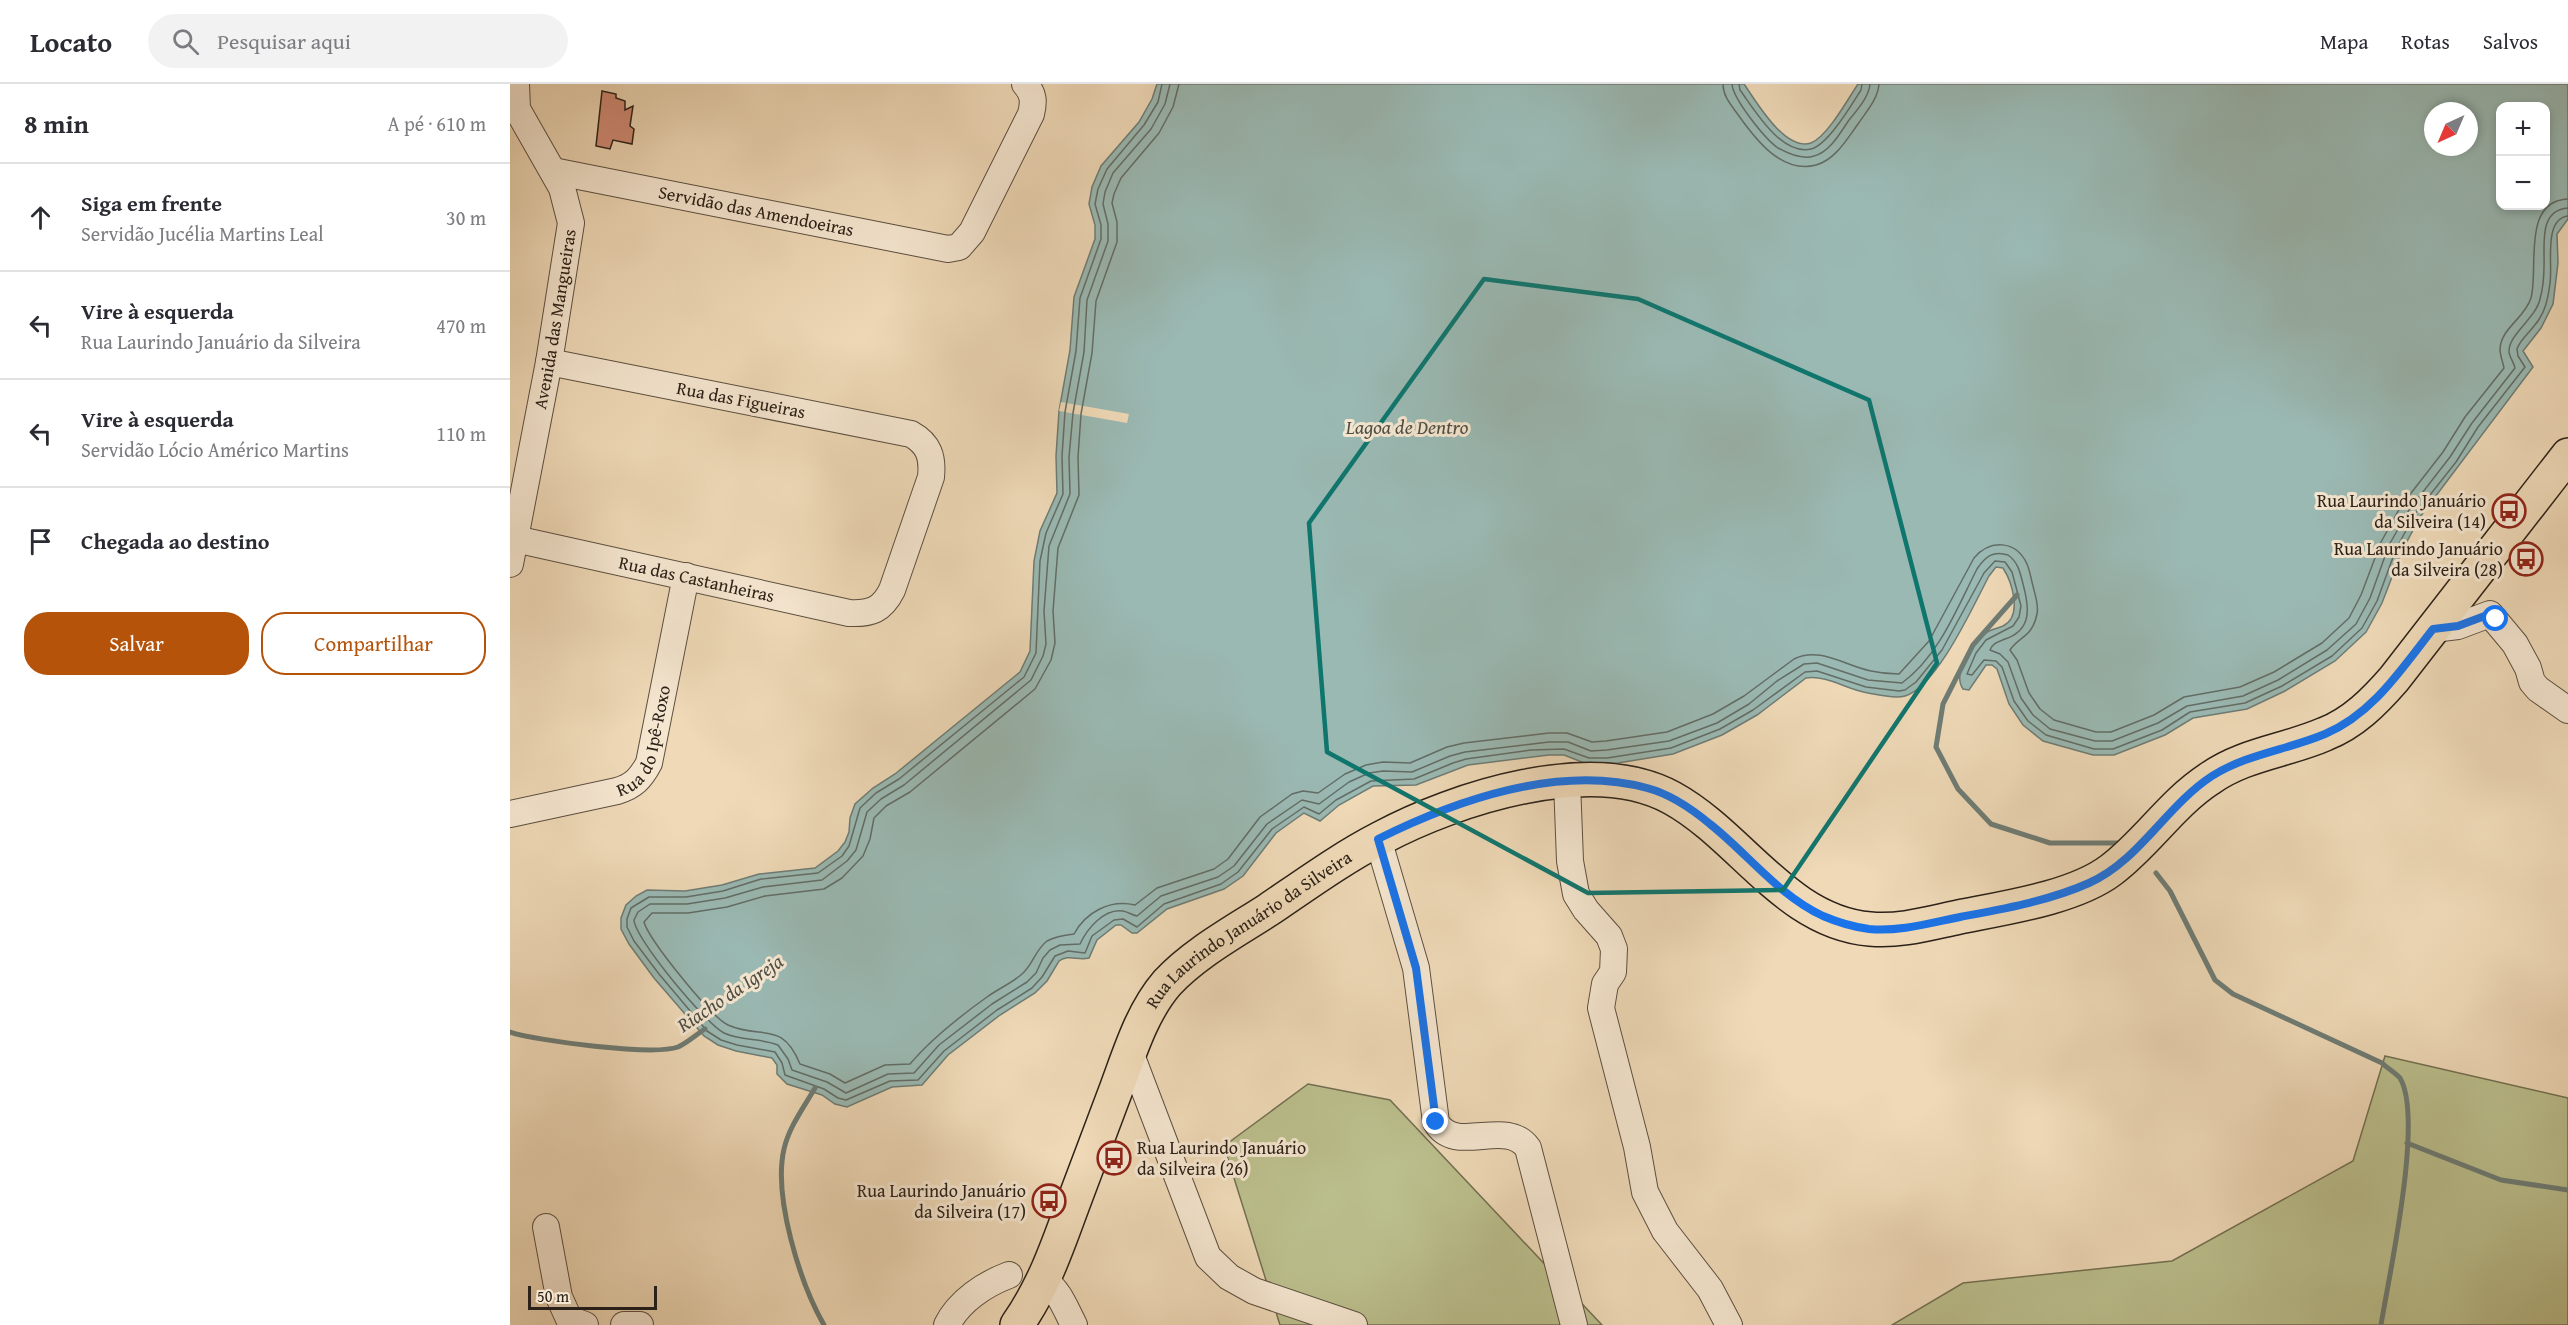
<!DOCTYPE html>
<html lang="pt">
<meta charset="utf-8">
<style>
body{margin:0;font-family:"Gentium Book Plus",serif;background:#f2f2f3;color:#2b2b33}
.controls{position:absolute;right:18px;top:18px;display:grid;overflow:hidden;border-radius:12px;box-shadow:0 3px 9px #0003}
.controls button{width:54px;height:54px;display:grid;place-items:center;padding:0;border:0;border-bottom:2px solid #e1e1e2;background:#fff;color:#2b2b33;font:30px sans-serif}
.compass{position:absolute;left:1914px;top:18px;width:54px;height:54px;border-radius:50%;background:#fff;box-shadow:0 3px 9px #0003;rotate:224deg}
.scale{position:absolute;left:18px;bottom:15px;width:129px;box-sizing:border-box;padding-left:6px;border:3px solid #2b2118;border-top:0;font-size:16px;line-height:21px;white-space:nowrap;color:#2b2118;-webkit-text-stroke:4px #f5e6d0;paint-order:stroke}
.stop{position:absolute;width:18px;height:18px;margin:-14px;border:4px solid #1a73e8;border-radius:50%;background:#fff}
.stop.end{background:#1a73e8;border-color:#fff;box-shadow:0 2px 6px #0008}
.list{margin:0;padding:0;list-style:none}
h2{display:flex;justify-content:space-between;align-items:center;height:78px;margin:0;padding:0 24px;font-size:26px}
h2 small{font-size:20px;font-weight:400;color:#7c7c81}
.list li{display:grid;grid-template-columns:39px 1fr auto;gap:18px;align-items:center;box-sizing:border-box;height:108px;padding:0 24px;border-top:2px solid #e1e1e2}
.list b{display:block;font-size:22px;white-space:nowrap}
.list p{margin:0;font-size:20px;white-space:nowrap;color:#7c7c81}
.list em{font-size:20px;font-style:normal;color:#7c7c81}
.actions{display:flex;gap:12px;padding:18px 24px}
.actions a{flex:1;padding:14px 0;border:2px solid #b45309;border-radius:24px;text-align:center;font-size:21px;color:#b45309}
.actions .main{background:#b45309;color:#fff}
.icon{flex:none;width:33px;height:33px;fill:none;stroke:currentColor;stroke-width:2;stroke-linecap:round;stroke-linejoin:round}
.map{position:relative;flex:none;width:2058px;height:1241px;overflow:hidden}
header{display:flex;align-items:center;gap:36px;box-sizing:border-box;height:84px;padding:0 30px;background:#fff;border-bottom:2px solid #e1e1e2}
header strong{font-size:28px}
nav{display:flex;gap:33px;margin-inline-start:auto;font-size:21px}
.search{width:420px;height:54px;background:#f2f2f3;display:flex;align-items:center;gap:15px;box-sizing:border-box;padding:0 21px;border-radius:33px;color:#7c7c81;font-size:22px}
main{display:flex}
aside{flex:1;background:#fff}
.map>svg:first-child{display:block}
.green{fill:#bbbf8d;stroke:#737052;stroke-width:1.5}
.water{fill:#9ab9b3;stroke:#6e7c75;stroke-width:1.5;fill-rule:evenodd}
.pier{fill:#efd9b7}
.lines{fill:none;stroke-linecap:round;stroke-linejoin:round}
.shore{stroke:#626d66;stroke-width:1.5}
.stream{stroke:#6e7c75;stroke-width:5}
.building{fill:#d18c76;stroke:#2b2118;stroke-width:1.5}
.minor-casing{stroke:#5c4f40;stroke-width:28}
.major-casing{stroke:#2b2118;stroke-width:36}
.minor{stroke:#f5e6d0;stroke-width:26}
.major{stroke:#efd9b7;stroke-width:33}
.route{stroke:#1a73e8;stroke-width:8}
.marked{fill:none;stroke:#0f766e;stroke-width:4.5;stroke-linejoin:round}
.labels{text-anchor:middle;stroke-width:6;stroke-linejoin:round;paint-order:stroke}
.street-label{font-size:18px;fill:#2b2118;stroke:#f5e6d0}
.poi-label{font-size:18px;fill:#2b2118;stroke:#f5e6d0;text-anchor:end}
.water-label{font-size:20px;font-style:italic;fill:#4c4f46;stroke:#f5e6d0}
</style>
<header>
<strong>Locato</strong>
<div class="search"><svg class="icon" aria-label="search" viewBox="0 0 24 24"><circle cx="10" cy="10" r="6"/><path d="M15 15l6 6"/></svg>Pesquisar aqui</div>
<nav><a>Mapa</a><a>Rotas</a><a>Salvos</a></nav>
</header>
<main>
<aside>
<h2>8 min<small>A pé · 610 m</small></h2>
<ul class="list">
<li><svg class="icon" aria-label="ahead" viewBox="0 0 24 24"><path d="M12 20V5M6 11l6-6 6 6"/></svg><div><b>Siga em frente</b><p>Servidão Jucélia Martins Leal</p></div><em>30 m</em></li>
<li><svg class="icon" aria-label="left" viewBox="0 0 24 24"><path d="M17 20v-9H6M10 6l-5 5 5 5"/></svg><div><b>Vire à esquerda</b><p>Rua Laurindo Januário da Silveira</p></div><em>470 m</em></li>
<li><svg class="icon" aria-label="left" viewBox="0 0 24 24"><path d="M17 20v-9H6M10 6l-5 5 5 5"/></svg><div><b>Vire à esquerda</b><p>Servidão Lócio Américo Martins</p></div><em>110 m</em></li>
<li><svg class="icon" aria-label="arrive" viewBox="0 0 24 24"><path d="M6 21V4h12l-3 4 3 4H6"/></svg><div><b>Chegada ao destino</b></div></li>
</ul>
<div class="actions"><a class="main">Salvar</a><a>Compartilhar</a></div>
</aside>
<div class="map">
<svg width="2058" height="1241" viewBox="0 0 2058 1241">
<rect width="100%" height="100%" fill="#efd9b7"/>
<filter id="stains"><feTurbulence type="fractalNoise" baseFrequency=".00333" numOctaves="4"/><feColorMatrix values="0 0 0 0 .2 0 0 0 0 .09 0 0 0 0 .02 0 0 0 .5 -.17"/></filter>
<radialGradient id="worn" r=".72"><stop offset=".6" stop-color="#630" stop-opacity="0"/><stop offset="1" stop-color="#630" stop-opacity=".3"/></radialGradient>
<path class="green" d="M1875,972L2058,1014V1241H1382L1453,1199L1662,1177L1843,1077Z
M798,1000L880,1016L1092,1241H770L714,1062Z"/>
<path class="water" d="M647,0H1234C1246,17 1275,68 1301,59C1317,53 1338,15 1348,0H2058V135L2047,150L2048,179L2043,220L2031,244L2013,267L2023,283L1910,433L1892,467L1872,519L1856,548L1825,577L1775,607L1737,625L1683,634L1655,651L1604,671H1583L1533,657L1513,641L1499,620L1487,585L1482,581H1476L1459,606L1453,605C1442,590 1462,562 1472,552C1479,545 1486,545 1493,542C1513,532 1502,498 1493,484L1486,483L1479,492C1464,520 1427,603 1395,612C1384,615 1369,611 1358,609C1337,606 1318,591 1296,594L1247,631L1212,651L1163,670L1108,679L1077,680L1054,671H1039L958,681L906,701L863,702L829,721L810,737L794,729L766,749L733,792L714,805L657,825L627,849H622L611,841H606L587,856L579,874C568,877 559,870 549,877L537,897L525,909L490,931L438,971L412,1001L382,1003L337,1023L325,1020L312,1011L277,1000L267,990V981L262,974L226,967L208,961L194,952L144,894L119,860L111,845V834L116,821L126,812L137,806L175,807L212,801L249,790L305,784L328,767L335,758L339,748L340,734L345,720L363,704L385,690L510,588L520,567L524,477L530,447L547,409L546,372L549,327L560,266L564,213L585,155V141L579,120L582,103L591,82L629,38L642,15ZM1990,22H2036V122H1990ZM1923,27H1959V63H1923Z"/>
<path class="pier" d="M551,318L619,330L617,339L549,327Z"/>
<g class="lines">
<path class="shore" d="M652,0L648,18L634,41L597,85L588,105L585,120L591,141V155L570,214L566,267L555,328L552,372L553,410L536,449L530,477L526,569L514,593L389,695L366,709L350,724L339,762L332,772L308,789L251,795L213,807L176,813H139L121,824L117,835V843L124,857L149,890L197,947L211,956L227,961L265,968L272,979L275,991L314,1005L328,1014L336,1016L380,997L408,996L434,967L487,926L522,904L532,893L545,872L558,867L575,869L582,852L604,836L613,835L627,843L654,820L711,800L728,788L762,745L794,723L809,730L826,716L861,697L904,695L943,679L956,675L1021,666L1054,665L1079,674H1097L1161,664L1210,645L1243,626L1295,588L1307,587L1356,603L1389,607L1395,606L1406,598L1432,566L1474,489L1485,477L1495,478L1502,488L1511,522L1509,533L1503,542L1476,556L1466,569L1457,590L1462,591L1474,576L1486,577L1492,583L1504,617L1518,637L1536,651L1584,665H1603L1652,646L1680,628L1735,619L1772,602L1822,572L1852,544L1867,517L1886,465L1905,430L1946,378L1968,343L2015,283L2008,272L2007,265C2010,256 2018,250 2024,242C2035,230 2038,215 2040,199C2043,181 2033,135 2058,132
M660,0L655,20L641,45L603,89L595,108L593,120L598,140V157L577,216L574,268L563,329L559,373L560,410L539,462L534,527L536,560L533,572L521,596L394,701L371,715L357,728L346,766L337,777L312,796L253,803L215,814L177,820H140L128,828L124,836C125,855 196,940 214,949C231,957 251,954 268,961L278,975L282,986L317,998L336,1009L378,990L404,989L429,961L482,920L517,898L526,889L533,874L540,866L550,861L570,860C577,845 594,824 613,827C618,828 622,831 627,832L651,812L708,793L724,782L757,740L792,716L809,720L839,698L859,689L873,687L902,688L940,672L955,668L1039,658H1058L1081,667L1097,666L1159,657L1207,639L1239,620L1267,597L1294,580L1307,579L1358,596L1392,599C1429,572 1447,524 1467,485C1475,473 1483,466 1498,471C1508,478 1510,488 1513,500C1519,522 1523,546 1495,555C1488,558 1483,559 1480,566L1490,570L1498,578L1511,614L1523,631L1540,645L1585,657H1602L1648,639L1677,622L1733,612L1768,596L1817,566L1846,540L1860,514L1879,461L1899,426L1940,373L1962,339L2005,284C2004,278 1999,273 1999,267C1999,250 2026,234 2030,215C2033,204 2034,193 2034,182C2035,162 2028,126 2058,124
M669,0L663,23L649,49L611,94L604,110L602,119L607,138V158L586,217L582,269L571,330L568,373L569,411L548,464L543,527L545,559L541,576L525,605L400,708L376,722L364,734L360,755L353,772L332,794L314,805L255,812L217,823L178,829H142L134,838C139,856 201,933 218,941C252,956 272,936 290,980L320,990L335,999L375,981L400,980C422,954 449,933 477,913C488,905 502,899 512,890C523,881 525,866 537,857C546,852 555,851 564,850C576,828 600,815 625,821L647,804L704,785L718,775L750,733L782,710L793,707L808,709L835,690L856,681L873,678L900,679L937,663L954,659L1039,649H1057L1082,658L1096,657L1157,648L1203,630L1234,612L1284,575C1310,562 1335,582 1361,587C1370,589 1380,590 1389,590L1419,557L1464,474C1480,455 1506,456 1517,480C1520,487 1521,495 1523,502C1525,511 1529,521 1527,530C1522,554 1509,552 1500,566L1507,576L1519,609L1530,625L1544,636L1586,648H1601L1644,631L1674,613L1730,603L1764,588L1812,559L1839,534L1851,511L1871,458L1891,422L1933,368L1955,333L1994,284C1993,278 1990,272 1990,265C1991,244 2015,234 2021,214C2029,185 2011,117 2058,115
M1213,0C1213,13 1222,22 1229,32C1246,56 1272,90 1306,81C1325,76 1337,55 1348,40C1356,28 1368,15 1369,0
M1222,0C1223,15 1255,55 1268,64C1277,69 1293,76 1304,72C1320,68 1330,49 1339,36C1347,26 1359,13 1360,0
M1229,0L1230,6C1244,25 1271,72 1301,65C1318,61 1342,20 1351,6L1352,0"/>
<path class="stream" d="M1507,511L1463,561L1433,620L1426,663L1448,705L1481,740L1540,759H1607
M1646,789L1660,807L1705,896L1723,910L1872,979C1877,984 1886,989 1890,994C1914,1034 1879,1191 1871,1241
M0,948C27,957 143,972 168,963C177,959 187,950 195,945
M305,1004C294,1023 279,1043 274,1065C263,1113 290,1199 314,1241
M1897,1059L1991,1096L2058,1106"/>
</g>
<path class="building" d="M92,7L106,10V14L115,17V26L123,22L120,42L124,45L122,60L103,56L100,65L86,62Z"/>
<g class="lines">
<g class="minor-casing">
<g id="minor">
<path id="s1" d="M43,87L438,165L449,163L462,148L521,30C524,18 524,10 515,0"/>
<path id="s2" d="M5,455L339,529C361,530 372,526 382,506L421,393C423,373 419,360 401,350L39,278"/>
<path id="s3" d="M0,480L39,278L61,139L52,104L7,25L6,0"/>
<path d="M1923,545L1948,542L1980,530L2005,560L2018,584L2022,598L2028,605L2058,626"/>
<path d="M1057,698L1060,777L1066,810L1076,826L1099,852L1104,865L1103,888L1095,900L1091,924L1127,1063L1135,1108L1155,1147L1200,1205L1219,1241"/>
<path id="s4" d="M0,730L107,707C124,702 131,694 139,679L176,492"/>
<path d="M868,755L906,884L926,1038C945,1072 996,1033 1018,1064L1064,1241"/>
<path d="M620,968L698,1173L719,1193L744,1207L844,1241"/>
<path d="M36,1143L49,1213L59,1235L75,1241"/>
<path d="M535,1197C550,1208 555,1224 564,1241"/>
<path d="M114,1241H130"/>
<path d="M437,1241C449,1217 475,1200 499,1191"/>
</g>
</g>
<g class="major-casing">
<g id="major">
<path id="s5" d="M507,1241C534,1202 547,1164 563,1120C578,1081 592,1042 607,1003C620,968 632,928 657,899C685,869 724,848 758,826C795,801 832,774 871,754C946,714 1082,670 1162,714C1231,752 1276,838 1360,845C1390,848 1420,839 1449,833C1494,824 1564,814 1601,786C1637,759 1661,720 1699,695C1734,670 1776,667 1815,650C1843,639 1864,618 1884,595L2058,371"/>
</g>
</g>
<use href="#minor" class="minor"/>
<use href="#major" class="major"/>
</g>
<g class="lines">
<path class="route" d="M926,1038L906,884L868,755C946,716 1049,680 1137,704C1160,710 1182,725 1200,740C1238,770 1268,811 1313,832C1327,838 1344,843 1359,845C1389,848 1420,839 1450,833C1492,825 1539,817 1579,799C1629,777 1656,722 1702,692C1737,670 1777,666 1815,650C1863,630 1892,584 1923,545L1948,542L1980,530L1986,535"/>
</g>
<path class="marked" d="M974,195L1128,215L1359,316L1427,579L1273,806L1078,809L817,668L799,439Z"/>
<defs>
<g id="bus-ring" transform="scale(1.725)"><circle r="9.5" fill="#f5e6d0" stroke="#8f2418" stroke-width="1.5"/><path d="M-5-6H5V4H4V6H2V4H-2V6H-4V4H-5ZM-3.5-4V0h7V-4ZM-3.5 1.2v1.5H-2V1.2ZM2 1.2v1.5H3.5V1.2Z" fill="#8f2418"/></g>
</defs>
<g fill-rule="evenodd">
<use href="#bus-ring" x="1999" y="427"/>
<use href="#bus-ring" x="2016" y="475"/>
<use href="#bus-ring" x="604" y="1074"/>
<use href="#bus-ring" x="539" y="1117"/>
</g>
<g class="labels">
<g class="street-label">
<text dy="6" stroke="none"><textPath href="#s1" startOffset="207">Servidão das Amendoeiras</textPath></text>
<text dy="6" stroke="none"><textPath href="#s3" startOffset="249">Avenida das Mangueiras</textPath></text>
<text transform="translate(231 316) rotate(11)" y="6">Rua das Figueiras</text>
<text dy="6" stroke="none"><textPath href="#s2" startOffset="186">Rua das Castanheiras</textPath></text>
<text dy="6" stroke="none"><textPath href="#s4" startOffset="171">Rua do Ipê-Roxo</textPath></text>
<text dy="6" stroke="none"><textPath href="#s5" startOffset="472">Rua Laurindo Januário da Silveira</textPath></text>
</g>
<g class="poi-label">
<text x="1976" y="423">Rua Laurindo Januário<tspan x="1976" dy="21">da Silveira (14)</tspan></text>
<text x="1993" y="471">Rua Laurindo Januário<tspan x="1993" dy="21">da Silveira (28)</tspan></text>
<text x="627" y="1070" text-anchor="start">Rua Laurindo Januário<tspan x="627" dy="21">da Silveira (26)</tspan></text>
<text x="516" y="1113">Rua Laurindo Januário<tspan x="516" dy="21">da Silveira (17)</tspan></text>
</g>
<g class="water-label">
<text x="897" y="350">Lagoa de Dentro</text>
<text transform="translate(220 909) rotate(-34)" y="7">Riacho da Igreja</text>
</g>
</g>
<rect width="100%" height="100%" filter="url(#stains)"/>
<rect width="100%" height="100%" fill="url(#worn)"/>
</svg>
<div class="controls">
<button>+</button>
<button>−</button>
</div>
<svg class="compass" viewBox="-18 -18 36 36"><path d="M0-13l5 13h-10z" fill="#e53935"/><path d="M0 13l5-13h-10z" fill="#7c7c81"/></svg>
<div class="scale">50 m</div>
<div class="stop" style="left:1986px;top:535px"></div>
<div class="stop end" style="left:926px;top:1038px"></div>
</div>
</main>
